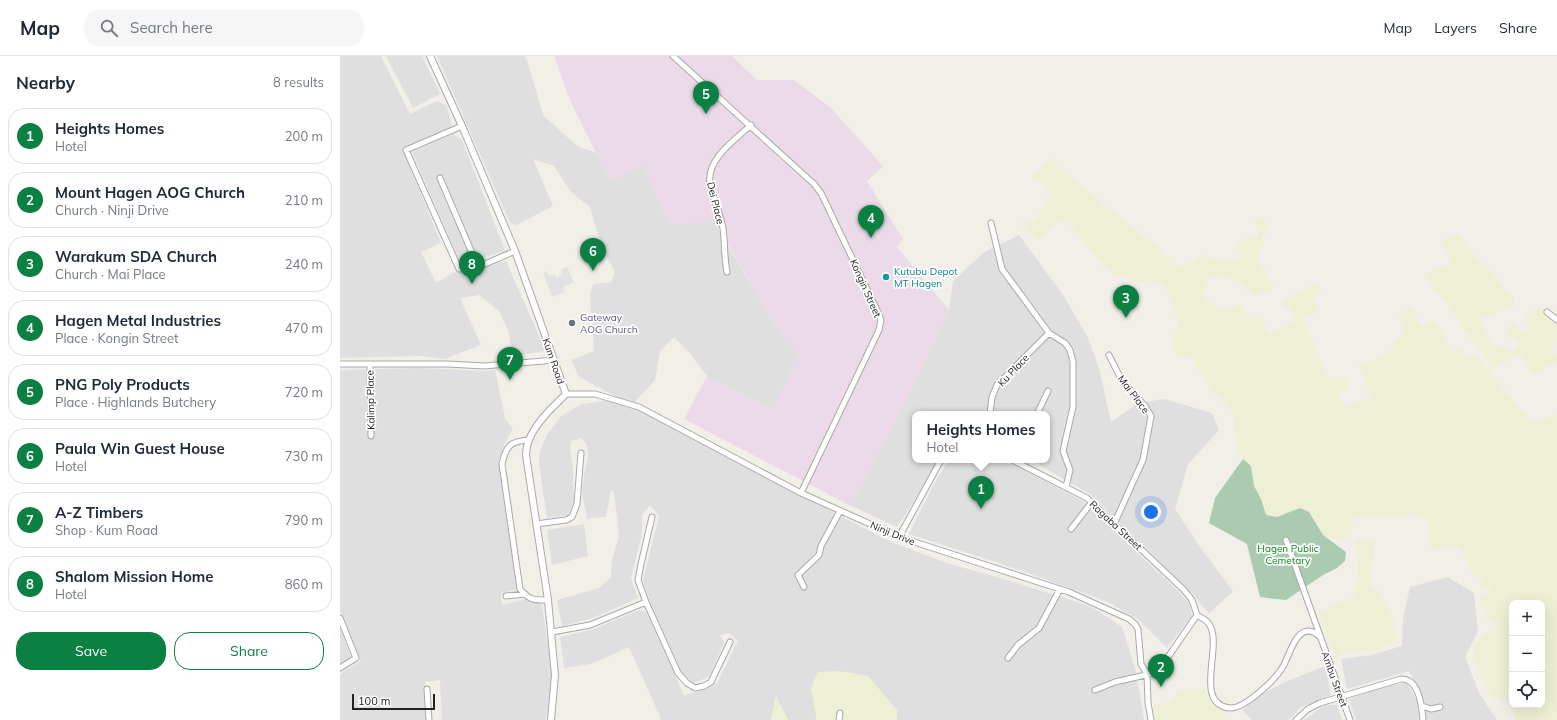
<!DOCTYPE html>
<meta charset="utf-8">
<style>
body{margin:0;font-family:Mulish,sans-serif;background:#f6f6f7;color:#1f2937}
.controls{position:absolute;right:12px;bottom:12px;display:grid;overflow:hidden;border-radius:8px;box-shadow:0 4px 16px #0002}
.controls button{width:36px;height:36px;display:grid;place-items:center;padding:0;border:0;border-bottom:1px solid #e0e1e3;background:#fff;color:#1f2937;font:20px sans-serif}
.scale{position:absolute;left:12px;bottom:10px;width:83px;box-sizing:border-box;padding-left:4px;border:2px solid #222;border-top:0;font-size:11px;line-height:14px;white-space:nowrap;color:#222;-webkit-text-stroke:3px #fff;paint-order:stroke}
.you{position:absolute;left:811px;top:456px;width:14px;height:14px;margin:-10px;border:3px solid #fff;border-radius:50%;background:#1a73e8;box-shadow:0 0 0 6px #1a73e833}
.badge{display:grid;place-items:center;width:26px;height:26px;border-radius:50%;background:#0b8043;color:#fff;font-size:13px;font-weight:700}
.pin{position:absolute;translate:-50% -33px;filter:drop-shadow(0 1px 2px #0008)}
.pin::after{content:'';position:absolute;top:21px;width:14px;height:12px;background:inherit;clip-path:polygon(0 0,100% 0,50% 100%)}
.popup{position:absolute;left:572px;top:355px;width:138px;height:52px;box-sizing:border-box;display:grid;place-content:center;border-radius:8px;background:#fff;filter:drop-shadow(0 1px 3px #0005);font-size:13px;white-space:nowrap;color:#747a83}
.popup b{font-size:15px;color:#1f2937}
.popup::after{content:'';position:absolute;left:50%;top:100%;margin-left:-8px;border:8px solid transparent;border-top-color:#fff}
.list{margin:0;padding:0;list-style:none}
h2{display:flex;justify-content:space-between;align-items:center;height:52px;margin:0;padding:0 16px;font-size:17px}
h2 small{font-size:13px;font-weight:400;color:#747a83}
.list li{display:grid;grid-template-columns:26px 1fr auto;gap:12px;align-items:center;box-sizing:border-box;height:56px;margin:0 8px 8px;padding:0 8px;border:1px solid #e0e1e3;border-radius:16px}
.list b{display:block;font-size:15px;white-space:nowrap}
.list p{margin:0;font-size:13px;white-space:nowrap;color:#747a83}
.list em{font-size:13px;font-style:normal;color:#747a83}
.actions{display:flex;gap:8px;padding:12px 16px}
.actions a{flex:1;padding:9px 0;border:1px solid #0b8043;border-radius:16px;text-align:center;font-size:14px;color:#0b8043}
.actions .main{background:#0b8043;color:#fff}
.icon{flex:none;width:22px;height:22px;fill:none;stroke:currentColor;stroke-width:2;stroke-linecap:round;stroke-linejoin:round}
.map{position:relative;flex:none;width:1217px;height:664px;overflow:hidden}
header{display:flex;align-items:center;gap:24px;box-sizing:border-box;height:56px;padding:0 20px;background:#fff;border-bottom:1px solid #e0e1e3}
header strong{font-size:19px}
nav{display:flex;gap:22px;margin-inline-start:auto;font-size:14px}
.search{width:280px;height:36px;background:#f6f6f7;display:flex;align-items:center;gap:10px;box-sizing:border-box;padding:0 14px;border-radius:16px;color:#747a83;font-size:15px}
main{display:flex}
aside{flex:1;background:#fff}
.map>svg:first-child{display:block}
.residential{fill:#e0dfdf}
.industrial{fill:#ebdbe8}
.farmland{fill:#eef0d5;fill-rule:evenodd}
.cemetery{fill:#aacbaf}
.parking{fill:#e2e2e2}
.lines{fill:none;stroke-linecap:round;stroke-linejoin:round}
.minor-casing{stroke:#a9a9a9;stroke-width:7}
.tertiary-casing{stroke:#a9a9a9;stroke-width:8}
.minor{stroke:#fff;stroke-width:5}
.tertiary{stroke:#fff;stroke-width:6}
.culture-dot{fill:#0f9aa8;stroke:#fff;stroke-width:1.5}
.worship-dot{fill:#6b7280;stroke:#fff;stroke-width:1.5}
.labels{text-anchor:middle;stroke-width:3.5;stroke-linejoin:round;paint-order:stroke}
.street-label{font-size:10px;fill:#222;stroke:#fff}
.culture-label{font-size:10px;fill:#0d838f;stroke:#fff;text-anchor:start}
.worship-label{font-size:10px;fill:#5b616d;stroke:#fff;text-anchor:start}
.park-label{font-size:10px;fill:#0c8416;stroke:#fff}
</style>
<header>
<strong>Map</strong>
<div class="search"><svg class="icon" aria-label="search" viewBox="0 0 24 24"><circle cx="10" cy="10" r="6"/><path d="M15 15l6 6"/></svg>Search here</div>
<nav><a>Map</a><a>Layers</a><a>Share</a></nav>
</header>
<main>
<aside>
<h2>Nearby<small>8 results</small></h2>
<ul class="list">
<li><span class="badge">1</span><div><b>Heights Homes</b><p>Hotel</p></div><em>200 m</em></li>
<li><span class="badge">2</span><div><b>Mount Hagen AOG Church</b><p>Church · Ninji Drive</p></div><em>210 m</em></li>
<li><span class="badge">3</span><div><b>Warakum SDA Church</b><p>Church · Mai Place</p></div><em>240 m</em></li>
<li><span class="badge">4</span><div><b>Hagen Metal Industries</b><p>Place · Kongin Street</p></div><em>470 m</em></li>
<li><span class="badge">5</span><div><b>PNG Poly Products</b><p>Place · Highlands Butchery</p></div><em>720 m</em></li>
<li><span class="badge">6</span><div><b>Paula Win Guest House</b><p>Hotel</p></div><em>730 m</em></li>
<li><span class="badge">7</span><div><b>A-Z Timbers</b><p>Shop · Kum Road</p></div><em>790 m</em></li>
<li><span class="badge">8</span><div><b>Shalom Mission Home</b><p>Hotel</p></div><em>860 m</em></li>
</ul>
<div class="actions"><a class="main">Save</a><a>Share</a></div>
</aside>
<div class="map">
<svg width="1217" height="664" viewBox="0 0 1217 664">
<rect width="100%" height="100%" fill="#f2efe9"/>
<path class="residential" d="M0,0H41L70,58L97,45L107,50L112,71L62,92L101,187L81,196L96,227L113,217L166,205L204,291V295L176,300L171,293L169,276L159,255L139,239L120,242L141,289L105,303L80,300L0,302Z
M46,0H82L100,38L73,52Z
M97,0H184L187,4L203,59L237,90L256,97L272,125L302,108L329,168L374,166L439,276L459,299L433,354L367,320L352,300L334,281L320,295L315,324L292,349L239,321L231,304L254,295L250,240L253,228L271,226L275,217L260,186L250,151L231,136L214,110L193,103L213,150L176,169L170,167Z
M113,78L122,84L165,195L121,208L72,96Z
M679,179L723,239L747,280L759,312L771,366L798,347L824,343L872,357L879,374L848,408L835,453L860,491L893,535L869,558L852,537L750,438L691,404H707V358H575V404H597L585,428L557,471L511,450L566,344L609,254L613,225L644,196Z
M80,312L143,315L155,314L165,362L173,373L164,388L161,408L178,533L161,537L162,549L189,542L202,549L211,609V629L206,664H102L100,624L85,626L88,664H0V618L21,605L0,554V314Z
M271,344L309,357L356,385L551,486L607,507L667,524L752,551L782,571L796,615L804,664H557V653L478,616L471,632L477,664H448L436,641L431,664H320L321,663L289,591L251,608L224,612L220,581L254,573L299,554L306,556L344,639L364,634L377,627L398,585L389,577L380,580L384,587L369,621L353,627L342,617L310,545L303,524L319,460L310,449L302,459V477L291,522L298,542L253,562L222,570L217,544L259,532L271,521L272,503L279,481L274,436L271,434L266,461L247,463L242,437L244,420L248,399L247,389L241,382L231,385L230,391L233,414L234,445L228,459L207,462L199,408L200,395L207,379L221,360L242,348Z
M609,404H662L691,418L743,445L838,535L849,548L852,560L827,592L798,563L766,545L656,506L569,478L595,426Z
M244,468L248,500L212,509L207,474Z
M1108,521L1134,537L1138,575L1125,601L1139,637L1157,664H1086L1082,640L1069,615L1007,633L1001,603L1032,599L1062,590L1063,562L1070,531Z
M0,571L11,602L0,609Z
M985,610L991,639L961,651L949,664H912L902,654L920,639L945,626Z
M1067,627L1078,647L1079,664H1016L1009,643L1042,631Z
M985,649H997L1002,664H964Z"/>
<path class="industrial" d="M214,0H392L417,24H454L490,51L543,110L527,125L563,183L557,191L609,254L566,344L511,450L344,363L367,320L433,354L459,299L439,276L375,166L329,169L302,108L272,125L256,97L230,44Z"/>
<path class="farmland" d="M710,102L731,122L817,191L835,211L852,206L862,199L882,204L902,203L897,188L918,178L915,163L923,160L929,175L922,181L924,188L917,203L935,231L914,240L904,230L892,222L880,220L870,221L863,233L866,244L885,254L902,248L911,264L920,262L928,278L955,266L950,252L944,251L942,245L974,229L979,231L981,237L974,242L979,254L963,263L986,316L990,321H1004L1009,332L999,338L1005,351L1031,341L1019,309L1043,301L1052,293L1054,287L1064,275L1059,260L1071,251L1081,271L1093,266H1097L1111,297L1121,292L1128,304L1137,300L1192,368L1217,358V664H1200L1198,663L1196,664H1176L1166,641L1153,643L1144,629L1134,603L1135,588L1144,578L1159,573L1145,559L1149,553L1140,551L1141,539L1150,536L1149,530H1142L1141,521L1132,518L1123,497L1118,490L1096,494L1090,491L1088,481V464L1074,458L1064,460L1014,461L1011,480L994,483L983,479L969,456L960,453L937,461L926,459L921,443L914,430L911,410L895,395L897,382L894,378V360L884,346L872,335L851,301H838L830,288L835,280L838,266L825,229L814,225H799L775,218L764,210L730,168L719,165L698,184L678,166H696L710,138L706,130L691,121ZM1172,547H1202V649H1172Z
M1117,177L1135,201L1150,214L1164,232L1174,242L1173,250L1143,262L1144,273L1151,287L1170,294L1176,293L1179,287L1175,282L1169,280L1165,274L1174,267L1180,277L1191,272L1185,260L1204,250L1217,261V286L1211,292L1217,301V306L1192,319L1180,297L1152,313L1136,288L1125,275L1110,252L1084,219L1112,206L1101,187Z
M1015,484H1035L1031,526L1033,532L1040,537L1051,556L1058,581L1048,589L1034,595H1014L1006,593L996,603L978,556L1005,545L1014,540L1018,513Z
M499,615L528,620L557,654V664H477L471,632L478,616Z
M839,633H864L870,645L886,655L884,664H814L812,650L832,645Z
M436,640L448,664H431Z"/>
<path class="cemetery" d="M903,403L911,410L914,430L921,443L926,459L937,461L960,452L969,456L983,479L1006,496L1005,505L997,512L983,519L946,544L920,541L907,488L869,467L875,442Z"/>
<path class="parking" d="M227,211L234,226L223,231L226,236L212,241L203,217L207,215L209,220L215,218L216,222L222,219L221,214Z"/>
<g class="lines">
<g class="minor-casing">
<path id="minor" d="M333,0L474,128L481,137L537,254L541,264L539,274L461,437
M122,70L66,94L119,213L138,211L175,195
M100,122L138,211
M651,167L662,213L709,277L725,287L730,294L733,306V351L723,395L730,414L726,431
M387,216C384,201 385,187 383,172C380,157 373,143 370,128C366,103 395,84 411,69
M1207,256L1217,264
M769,299L782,325L805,350L811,360L803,404L774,468
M0,308H108L144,310L215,304
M30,308L31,380
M226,338H255L299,351L461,437L559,481L729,536L789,563L795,568L798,573L801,608L807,618L808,647L811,664
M650,358L652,341L657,329L709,277
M697,358L708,335
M189,384C170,385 166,390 162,408L180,533C190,545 194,544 208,544
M672,404L747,442L844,534L852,544L857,559
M312,461L301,508L298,524L306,546L338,617L347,627L355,632L364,630L371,626L390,586
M196,468L226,464L232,461L237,448L241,397
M731,473L752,446
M559,481L601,404
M946,484L1010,664
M464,531L458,519L479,499L481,490L500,455
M166,540L185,538
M0,562L16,602L0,612
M212,576L250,569L306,546
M668,602L678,589L699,572L720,533
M87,633L89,664
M755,634L775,626L814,617L819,614L857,559C861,562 867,564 869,568C884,589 852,648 890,652C904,653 935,624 942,612C949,603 955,569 973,576C976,577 979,580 981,582
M1082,650L1091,653L1100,651
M499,664L500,657
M956,664L968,653L980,647L1061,623C1079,622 1082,650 1083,664"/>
</g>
<g class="tertiary-casing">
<path id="tertiary" d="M90,0L122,70L175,195L226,338C213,351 196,366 189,384C187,389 186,395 186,399L208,544L215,619L211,664"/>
</g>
<use href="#minor" class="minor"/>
<use href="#tertiary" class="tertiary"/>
</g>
<circle class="culture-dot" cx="546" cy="221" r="4"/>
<circle class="worship-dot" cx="232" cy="267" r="4"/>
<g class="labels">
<g class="street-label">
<text transform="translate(376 147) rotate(76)" y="4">Dei Place</text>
<text transform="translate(526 232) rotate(66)" y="4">Kongin Street</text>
<text transform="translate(214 305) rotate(71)" y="4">Kum Road</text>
<text transform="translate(673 314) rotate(-47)" y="4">Ku Place</text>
<text transform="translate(794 338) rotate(53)" y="4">Mai Place</text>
<text transform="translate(30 344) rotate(-91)" y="4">Kalimp Place</text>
<text transform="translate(776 469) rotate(43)" y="4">Ragaba Street</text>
<text transform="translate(553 477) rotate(22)" y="4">Ninji Drive</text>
<text transform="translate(995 623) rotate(70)" y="4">Ambu Street</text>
</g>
<g class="culture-label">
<text x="554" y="219">Kutubu Depot<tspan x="554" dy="12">MT Hagen</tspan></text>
</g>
<g class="worship-label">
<text x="240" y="265">Gateway<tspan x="240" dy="12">AOG Church</tspan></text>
</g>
<g class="park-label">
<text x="948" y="496">Hagen Public<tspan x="948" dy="12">Cemetary</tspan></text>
</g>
</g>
</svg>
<div class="controls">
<button>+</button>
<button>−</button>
<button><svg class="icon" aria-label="locate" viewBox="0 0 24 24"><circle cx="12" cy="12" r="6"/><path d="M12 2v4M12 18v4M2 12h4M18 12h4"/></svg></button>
</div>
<div class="scale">100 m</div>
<div class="you"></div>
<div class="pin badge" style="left:641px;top:453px">1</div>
<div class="popup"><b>Heights Homes</b>Hotel</div>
<div class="pin badge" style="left:821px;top:631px">2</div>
<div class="pin badge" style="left:786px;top:262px">3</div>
<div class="pin badge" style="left:531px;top:182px">4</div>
<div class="pin badge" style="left:366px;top:58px">5</div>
<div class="pin badge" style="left:253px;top:215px">6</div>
<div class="pin badge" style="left:170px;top:324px">7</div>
<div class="pin badge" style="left:132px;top:228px">8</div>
</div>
</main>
